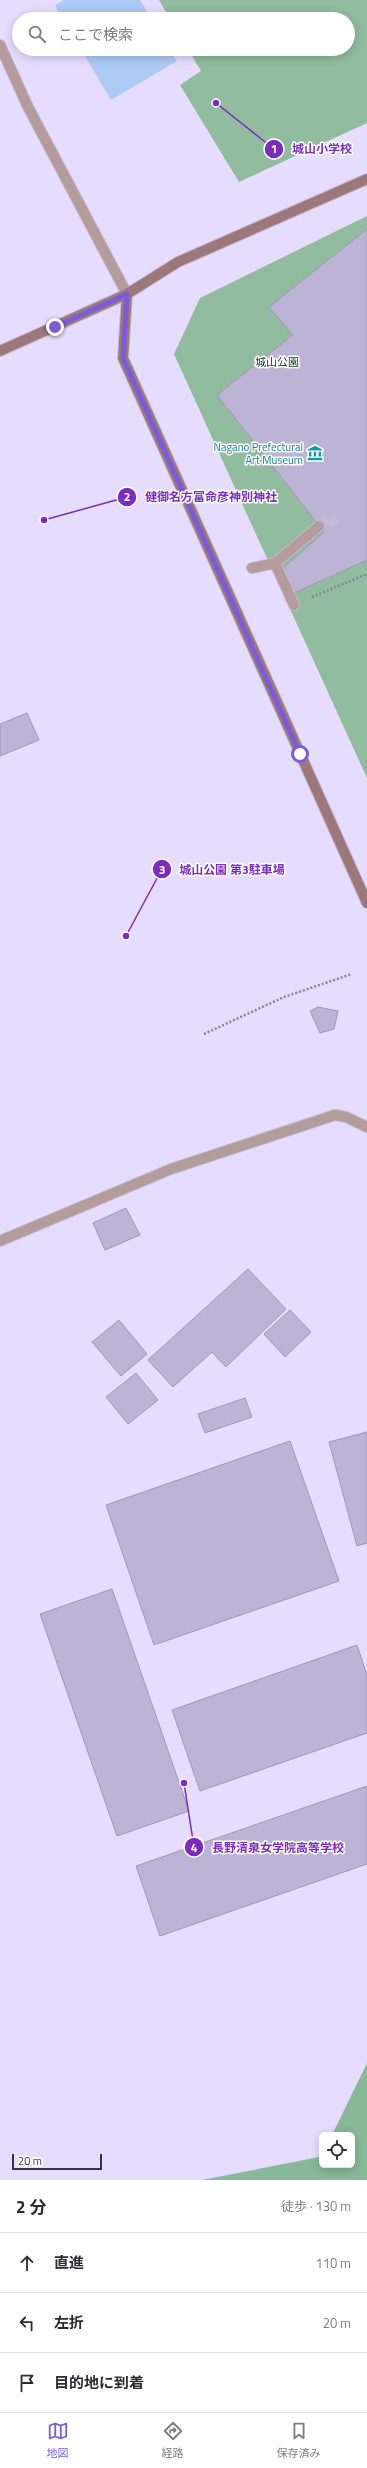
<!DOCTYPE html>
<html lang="ja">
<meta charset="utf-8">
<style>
body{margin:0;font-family:"Titillium Web","Noto Sans JP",sans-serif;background:#f2f2f3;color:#2b2b33}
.controls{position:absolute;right:12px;bottom:12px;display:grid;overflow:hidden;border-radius:6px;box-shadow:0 2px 10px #0003}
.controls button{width:36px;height:36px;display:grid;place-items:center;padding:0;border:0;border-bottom:1px solid #e1e1e2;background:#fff;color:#2b2b33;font:20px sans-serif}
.scale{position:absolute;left:12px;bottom:10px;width:90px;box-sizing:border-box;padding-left:4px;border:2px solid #373341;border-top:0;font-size:11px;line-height:14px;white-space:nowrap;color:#373341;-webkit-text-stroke:3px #fff;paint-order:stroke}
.stop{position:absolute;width:12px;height:12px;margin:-9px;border:3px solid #7c5cd6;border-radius:50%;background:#fff}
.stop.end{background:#7c5cd6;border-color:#fff;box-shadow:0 1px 4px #0008}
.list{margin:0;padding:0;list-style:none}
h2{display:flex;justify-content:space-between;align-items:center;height:52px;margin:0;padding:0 16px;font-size:17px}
h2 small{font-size:13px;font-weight:400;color:#7c7c81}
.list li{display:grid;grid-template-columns:26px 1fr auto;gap:12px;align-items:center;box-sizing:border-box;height:60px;padding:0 16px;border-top:1px solid #e1e1e2}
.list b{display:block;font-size:15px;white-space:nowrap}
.list em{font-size:13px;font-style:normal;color:#7c7c81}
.icon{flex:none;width:22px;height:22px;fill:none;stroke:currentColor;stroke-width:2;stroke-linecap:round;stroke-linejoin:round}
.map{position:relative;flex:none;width:367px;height:2180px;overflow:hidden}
.search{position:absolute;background:#fff;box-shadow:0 2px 10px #0003;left:12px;right:12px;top:12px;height:44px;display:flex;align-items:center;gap:10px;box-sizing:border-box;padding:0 14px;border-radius:22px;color:#7c7c81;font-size:15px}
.sheet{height:232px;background:#fff}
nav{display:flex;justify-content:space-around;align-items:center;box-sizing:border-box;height:56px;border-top:1px solid #e1e1e2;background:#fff;font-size:11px;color:#7c7c81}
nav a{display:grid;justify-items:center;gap:2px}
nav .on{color:#7c5cd6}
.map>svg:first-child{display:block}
.green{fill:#91bc9f}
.forest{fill:#88b898}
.water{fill:#adcaf5}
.building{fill:#bdb3d4;stroke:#a097b7}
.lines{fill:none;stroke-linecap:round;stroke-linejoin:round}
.street-tunnel{stroke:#c3bad8;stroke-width:10;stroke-dasharray:10 5;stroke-linecap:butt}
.street-casing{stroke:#c3bad8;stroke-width:12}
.secondary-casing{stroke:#c3bad8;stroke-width:12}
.path{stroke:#89829a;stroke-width:2.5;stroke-dasharray:2 2;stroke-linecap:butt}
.street{stroke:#b59b9c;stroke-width:10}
.secondary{stroke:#9d787b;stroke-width:10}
.route{stroke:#7c5cd6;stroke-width:5}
.labels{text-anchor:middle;stroke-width:3;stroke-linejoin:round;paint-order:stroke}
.park-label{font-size:11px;fill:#113822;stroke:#fff}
.culture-label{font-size:11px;fill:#0d838f;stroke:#fff;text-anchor:end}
.leader{fill:none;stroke:#7b2cbf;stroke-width:1.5}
.callout-dot{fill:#7b2cbf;stroke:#fff;stroke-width:1.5}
.mark-label{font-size:12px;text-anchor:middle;font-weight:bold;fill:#fff}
.callout-label{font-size:12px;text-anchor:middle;font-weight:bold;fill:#7b2cbf;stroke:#fff;stroke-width:3;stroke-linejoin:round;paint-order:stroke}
</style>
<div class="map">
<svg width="367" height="2180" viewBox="0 0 367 2180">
<rect width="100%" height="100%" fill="#e6dcfe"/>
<path class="green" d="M159,0H367V123L239,182L180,85L201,71L188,49H348V19H170Z
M367,216V778L174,354L200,298Z"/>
<path class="forest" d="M367,2063V2180H202L319,2157L322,2153V2165H352V2135H332Z"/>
<path class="water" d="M64,0H140L152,19H63L55,5Z
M81,49H169L177,61L111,100Z"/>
<path class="building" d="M367,229V560L292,594L281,570L324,532L217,395L293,335L269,307Z
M27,713L39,740L0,756V724Z
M318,1007L338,1011L334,1029L320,1033L310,1011Z
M126,1208L140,1235L105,1250L93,1223Z
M248,1269L286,1309L226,1367L212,1352L173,1387L148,1360Z
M290,1310L311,1332L285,1357L264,1334Z
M119,1320L147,1354L121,1376L92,1342Z
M136,1373L158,1400L128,1424L106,1397Z
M245,1398L252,1417L205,1433L198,1414Z
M367,1432V1543L357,1546L329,1442Z
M290,1441L339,1581L154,1645L106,1505Z
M112,1589L189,1811L117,1836L40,1614Z
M357,1645L367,1675V1733L200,1791L172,1710Z
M367,1786V1864L160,1936L136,1866Z"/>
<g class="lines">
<path class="street-tunnel" d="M319,526L329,517L336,525"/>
<g class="street-casing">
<path id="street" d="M0,45L28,107L127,294
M275,563L319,526
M252,568L275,563L294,605
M0,1241L171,1169L335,1115L346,1117L367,1127"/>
</g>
<g class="secondary-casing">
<path id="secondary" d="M127,294L123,358L367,903
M0,351L127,294L178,262L367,179"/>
</g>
<path class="path" d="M312,597L367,574
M204,1034L284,997L352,974"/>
<use href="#street" class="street"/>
<use href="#secondary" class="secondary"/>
</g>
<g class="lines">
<path class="route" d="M55,327L127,294L123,358L300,754"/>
</g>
<defs>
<g id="museum-bare" transform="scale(1.2)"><path d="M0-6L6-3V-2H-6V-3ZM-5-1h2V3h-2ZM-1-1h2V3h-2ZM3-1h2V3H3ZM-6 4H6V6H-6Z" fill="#0f9aa8" stroke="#fff" stroke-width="2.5" paint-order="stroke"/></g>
</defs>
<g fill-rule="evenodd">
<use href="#museum-bare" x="315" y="453"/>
</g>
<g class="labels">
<g class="park-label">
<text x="277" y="366">城山公園</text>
</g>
<g class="culture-label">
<text x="303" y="451">Nagano Prefectural<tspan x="303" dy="13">Art Museum</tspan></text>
</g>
</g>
<path class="leader" d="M216 103L274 149M44 520L127 497M126 936L162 869M184 1783L194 1847"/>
<g class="callout-dot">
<circle cx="216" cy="103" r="4"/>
<circle cx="44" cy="520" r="4"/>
<circle cx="126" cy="936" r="4"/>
<circle cx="184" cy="1783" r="4"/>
<circle cx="274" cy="149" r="10"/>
<circle cx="127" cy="497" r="10"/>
<circle cx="162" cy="869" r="10"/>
<circle cx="194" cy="1847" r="10"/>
</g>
<g class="mark-label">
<text x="274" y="153">1</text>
<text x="127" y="501">2</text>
<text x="162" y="874">3</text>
<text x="194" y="1852">4</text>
</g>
<g class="callout-label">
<text x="322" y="153">城山小学校</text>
<text x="211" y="501">健御名方富命彦神別神社</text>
<text x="232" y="874">城山公園 第3駐車場</text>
<text x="278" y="1852">長野清泉女学院高等学校</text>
</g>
</svg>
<div class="controls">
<button><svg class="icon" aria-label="locate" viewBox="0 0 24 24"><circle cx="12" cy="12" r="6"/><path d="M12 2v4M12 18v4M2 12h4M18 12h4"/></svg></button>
</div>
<div class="scale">20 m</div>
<div class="stop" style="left:300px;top:754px"></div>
<div class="stop end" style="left:55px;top:327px"></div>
<div class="search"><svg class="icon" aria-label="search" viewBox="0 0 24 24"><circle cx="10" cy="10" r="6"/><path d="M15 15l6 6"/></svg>ここで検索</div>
</div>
<section class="sheet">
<h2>2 分<small>徒歩 · 130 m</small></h2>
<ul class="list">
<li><svg class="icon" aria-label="ahead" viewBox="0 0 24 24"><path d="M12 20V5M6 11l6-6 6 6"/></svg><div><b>直進</b></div><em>110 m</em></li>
<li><svg class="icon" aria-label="left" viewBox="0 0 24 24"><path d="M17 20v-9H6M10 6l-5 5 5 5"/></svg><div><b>左折</b></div><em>20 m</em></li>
<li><svg class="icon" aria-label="arrive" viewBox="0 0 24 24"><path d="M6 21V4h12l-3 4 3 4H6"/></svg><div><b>目的地に到着</b></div></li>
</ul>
</section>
<nav>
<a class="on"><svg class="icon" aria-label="map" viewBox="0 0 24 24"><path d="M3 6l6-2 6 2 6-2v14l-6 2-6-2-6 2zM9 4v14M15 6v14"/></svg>地図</a>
<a><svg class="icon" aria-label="directions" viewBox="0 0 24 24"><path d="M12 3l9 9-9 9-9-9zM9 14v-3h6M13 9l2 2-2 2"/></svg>経路</a>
<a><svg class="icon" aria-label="saved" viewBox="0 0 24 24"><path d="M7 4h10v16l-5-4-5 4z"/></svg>保存済み</a>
</nav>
